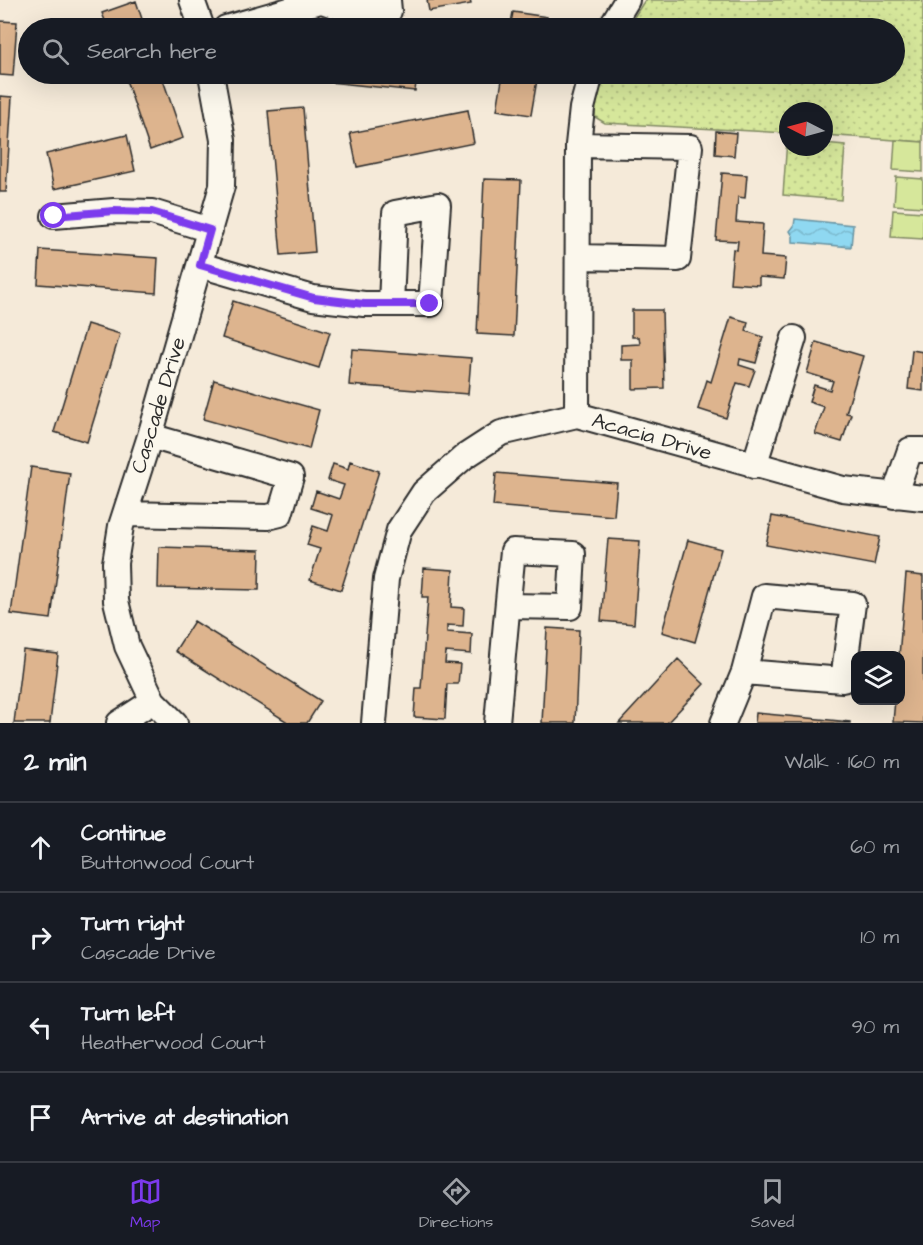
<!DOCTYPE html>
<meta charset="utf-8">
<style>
body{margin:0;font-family:"Architects Daughter",sans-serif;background:#242831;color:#f1f3f6}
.controls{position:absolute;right:18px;bottom:18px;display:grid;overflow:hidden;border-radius:12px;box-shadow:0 6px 24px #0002}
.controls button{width:54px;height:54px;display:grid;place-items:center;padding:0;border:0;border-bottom:2px solid #363941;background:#171b24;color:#f1f3f6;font:30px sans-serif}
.compass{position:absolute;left:779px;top:102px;width:54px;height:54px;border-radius:50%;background:#171b24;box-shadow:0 6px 24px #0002;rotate:276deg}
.stop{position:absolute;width:18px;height:18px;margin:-14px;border:4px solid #7c3aed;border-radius:50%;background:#fff}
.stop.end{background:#7c3aed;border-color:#fff;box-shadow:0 2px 6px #0008}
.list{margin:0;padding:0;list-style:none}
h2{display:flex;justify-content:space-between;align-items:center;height:78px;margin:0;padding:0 24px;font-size:26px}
h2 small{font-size:20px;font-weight:400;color:#9ea1a6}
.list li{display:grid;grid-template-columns:39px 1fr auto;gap:18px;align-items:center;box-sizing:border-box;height:90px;padding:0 24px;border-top:2px solid #363941}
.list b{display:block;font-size:22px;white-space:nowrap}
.list p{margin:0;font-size:20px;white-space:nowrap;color:#9ea1a6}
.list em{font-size:20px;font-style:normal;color:#9ea1a6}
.icon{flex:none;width:33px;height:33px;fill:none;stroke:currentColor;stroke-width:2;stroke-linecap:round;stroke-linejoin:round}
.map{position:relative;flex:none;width:923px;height:723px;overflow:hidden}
.search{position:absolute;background:#171b24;box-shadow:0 6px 24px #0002;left:18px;right:18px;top:18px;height:66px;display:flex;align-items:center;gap:15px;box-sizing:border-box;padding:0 21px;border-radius:33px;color:#9ea1a6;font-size:22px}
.sheet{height:438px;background:#171b24}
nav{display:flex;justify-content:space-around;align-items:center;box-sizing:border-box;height:84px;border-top:2px solid #363941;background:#171b24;font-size:16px;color:#9ea1a6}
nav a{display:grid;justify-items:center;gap:3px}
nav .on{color:#7c3aed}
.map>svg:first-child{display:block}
.park{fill:url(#park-dots);stroke:#808963;stroke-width:1.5}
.pitch{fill:#d6e79b;stroke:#808963;stroke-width:1.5}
.water{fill:url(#water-waves);stroke:#6793a2;stroke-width:1.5}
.building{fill:#ddb48e;stroke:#2b2b2b;stroke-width:1.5}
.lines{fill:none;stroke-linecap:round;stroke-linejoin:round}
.minor-casing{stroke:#2b2b2b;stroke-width:28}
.minor{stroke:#fbf7ec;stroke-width:24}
.route{stroke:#7c3aed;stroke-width:8}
.labels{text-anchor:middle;stroke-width:6;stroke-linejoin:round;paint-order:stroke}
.street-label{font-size:21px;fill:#2b2b2b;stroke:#fbf7ec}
</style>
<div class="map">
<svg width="923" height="723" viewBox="0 0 923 723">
<defs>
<pattern id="park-dots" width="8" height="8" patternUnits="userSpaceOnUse" patternTransform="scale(1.5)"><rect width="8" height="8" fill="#d6e79b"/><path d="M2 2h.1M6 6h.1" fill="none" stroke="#b8c686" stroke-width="1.8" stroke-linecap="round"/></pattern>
<pattern id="water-waves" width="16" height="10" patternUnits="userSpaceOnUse" patternTransform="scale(1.5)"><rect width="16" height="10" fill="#8fd8f1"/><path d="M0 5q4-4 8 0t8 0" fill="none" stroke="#7cbacf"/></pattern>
</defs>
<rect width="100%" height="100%" fill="#f5ead9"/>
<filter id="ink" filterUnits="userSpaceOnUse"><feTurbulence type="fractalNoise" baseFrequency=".0167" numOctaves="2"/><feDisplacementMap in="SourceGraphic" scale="12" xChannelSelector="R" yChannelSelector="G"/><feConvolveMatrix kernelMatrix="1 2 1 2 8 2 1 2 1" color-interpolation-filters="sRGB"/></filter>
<g filter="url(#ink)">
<path class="park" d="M645,0H923V142L824,135V111H788V133L605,123L595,117L596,102L605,74H894V28H627Z
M787,140L788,147H824V143L845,145L841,200L783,195Z"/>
<path class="pitch" d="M895,140L923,142V172L893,170Z
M896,177L923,179V207L894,205Z
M893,210L923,212V239L891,237Z"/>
<path class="water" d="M795,219L853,225L851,247L793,242V236L790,231L794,226Z"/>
<path class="building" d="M427,0H470L471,4L429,11Z
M136,1L145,28H108L102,13Z
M513,12L547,17L545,28H510Z
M0,21L17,22L13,76L0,75Z
M124,74H161L183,138L150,150Z
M301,74H417L415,91L301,79Z
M503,74H538L531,115L497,110Z
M0,96L12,97L6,192H0Z
M303,108L315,252L281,255L268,111Z
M468,110L474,143L357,167L350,133Z
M716,131L736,133L734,156L715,154Z
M127,135L135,171L54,189L46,154Z
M722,173L747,175L745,198L738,197L736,222L763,224L761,256L786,258L784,279L759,277V285L730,283L733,249L737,250L738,241L716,240Z
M484,179L521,180L514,336L477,334Z
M40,250L158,258L156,293L38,284Z
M233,301L330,332L319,368L222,338Z
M632,310H662L664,388L633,389V360H621V345L640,344L639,337H632Z
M731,317L748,322L746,331L763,337L756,363L740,359L739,365L755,370L749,386L737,383L726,418L698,409L707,380L711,382Z
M87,324L120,334L87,442L54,432Z
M816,342L863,356L846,413L851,414L842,442L815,434L824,407L809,402L814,385L830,390L833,381L807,373Z
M352,349L471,358L468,394L349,385Z
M912,350L923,352V391L908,389Z
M214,380L319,410L309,449L203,419Z
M350,461L379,471L341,590L310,580L320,549L307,545L313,526L328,531L333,515L311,508L316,491L339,499L344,485L328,480L333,464L348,469Z
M31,467L70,473L51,619L11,614Z
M496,473L617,483L614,516L493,506Z
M772,516L880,537L874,565L766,545Z
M608,539L640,541L634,624L601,621Z
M688,540L721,549L695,642L662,632Z
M159,547L260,550L259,590L158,588Z
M424,568L453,570L451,607L464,608L463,626L447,625V632L472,634L471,654L446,652L445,663L460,664L458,684H447L445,719L414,717L416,688H421L428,597H422Z
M906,574L923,576V723L893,722L895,700H900V656H899Z
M194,621L321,701L307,723H289L175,651Z
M547,628L579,630L575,723H542Z
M23,650L58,654L50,723H14Z
M678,659L704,684L667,723H619Z
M756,713L850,722V723H755Z"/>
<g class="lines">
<g class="minor-casing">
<path id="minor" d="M192,0L202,28
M322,1L339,7L389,11L388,0
M226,28L324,0
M610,28L627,0
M54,216L114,211L152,212L210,230
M578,257L678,259L690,147L578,145
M200,265L313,298L364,304H431L438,205L395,213L391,304
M577,415L578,145L582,108L591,74
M754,466L794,338
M894,496L910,450H923
M125,514L268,517L280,514L291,477L150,436
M764,596L853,604L843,680L744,672Z
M119,723L153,701
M175,723L153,701L127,646L116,601L115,563L121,526L150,436L222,186L223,140L211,74
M374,723L386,579L399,530L424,492L464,457L501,433L577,415L843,489L923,498
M497,723C502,666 507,608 513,551L573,554L570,607L508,606
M723,723L744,672"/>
</g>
<use href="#minor" class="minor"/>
</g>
</g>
<g class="lines" filter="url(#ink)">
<path class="route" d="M54,216L114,211L152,212L210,230L200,265L314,298L364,304H430"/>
</g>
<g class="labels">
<g class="street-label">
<text transform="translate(158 405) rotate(-73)" y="7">Cascade Drive</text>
<text transform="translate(652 436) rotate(16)" y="7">Acacia Drive</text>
</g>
</g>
</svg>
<div class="controls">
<button><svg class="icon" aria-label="layers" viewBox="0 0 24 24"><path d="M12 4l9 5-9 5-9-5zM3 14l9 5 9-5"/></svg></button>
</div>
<svg class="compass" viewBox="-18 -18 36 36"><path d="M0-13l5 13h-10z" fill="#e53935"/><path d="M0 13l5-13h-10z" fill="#9ea1a6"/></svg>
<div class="stop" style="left:54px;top:216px"></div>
<div class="stop end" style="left:430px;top:304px"></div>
<div class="search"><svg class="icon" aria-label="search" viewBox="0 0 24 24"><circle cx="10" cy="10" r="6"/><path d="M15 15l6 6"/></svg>Search here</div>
</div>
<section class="sheet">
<h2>2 min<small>Walk · 160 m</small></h2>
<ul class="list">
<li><svg class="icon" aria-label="ahead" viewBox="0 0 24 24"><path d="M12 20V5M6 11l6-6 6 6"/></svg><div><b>Continue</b><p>Buttonwood Court</p></div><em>60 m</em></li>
<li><svg class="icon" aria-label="right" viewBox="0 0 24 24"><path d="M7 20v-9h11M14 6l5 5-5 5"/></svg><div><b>Turn right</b><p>Cascade Drive</p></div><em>10 m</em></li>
<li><svg class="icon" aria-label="left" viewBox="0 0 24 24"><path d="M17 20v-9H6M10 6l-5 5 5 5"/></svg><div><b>Turn left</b><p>Heatherwood Court</p></div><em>90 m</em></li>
<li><svg class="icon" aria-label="arrive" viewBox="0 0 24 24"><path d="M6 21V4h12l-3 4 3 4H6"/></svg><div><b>Arrive at destination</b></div></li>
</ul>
</section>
<nav>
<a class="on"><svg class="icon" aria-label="map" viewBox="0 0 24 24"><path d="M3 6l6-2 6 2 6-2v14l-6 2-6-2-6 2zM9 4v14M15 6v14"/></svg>Map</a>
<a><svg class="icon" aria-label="directions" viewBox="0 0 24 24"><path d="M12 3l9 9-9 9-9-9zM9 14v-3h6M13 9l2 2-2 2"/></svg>Directions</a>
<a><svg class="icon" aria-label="saved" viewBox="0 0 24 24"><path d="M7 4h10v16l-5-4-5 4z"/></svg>Saved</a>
</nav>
